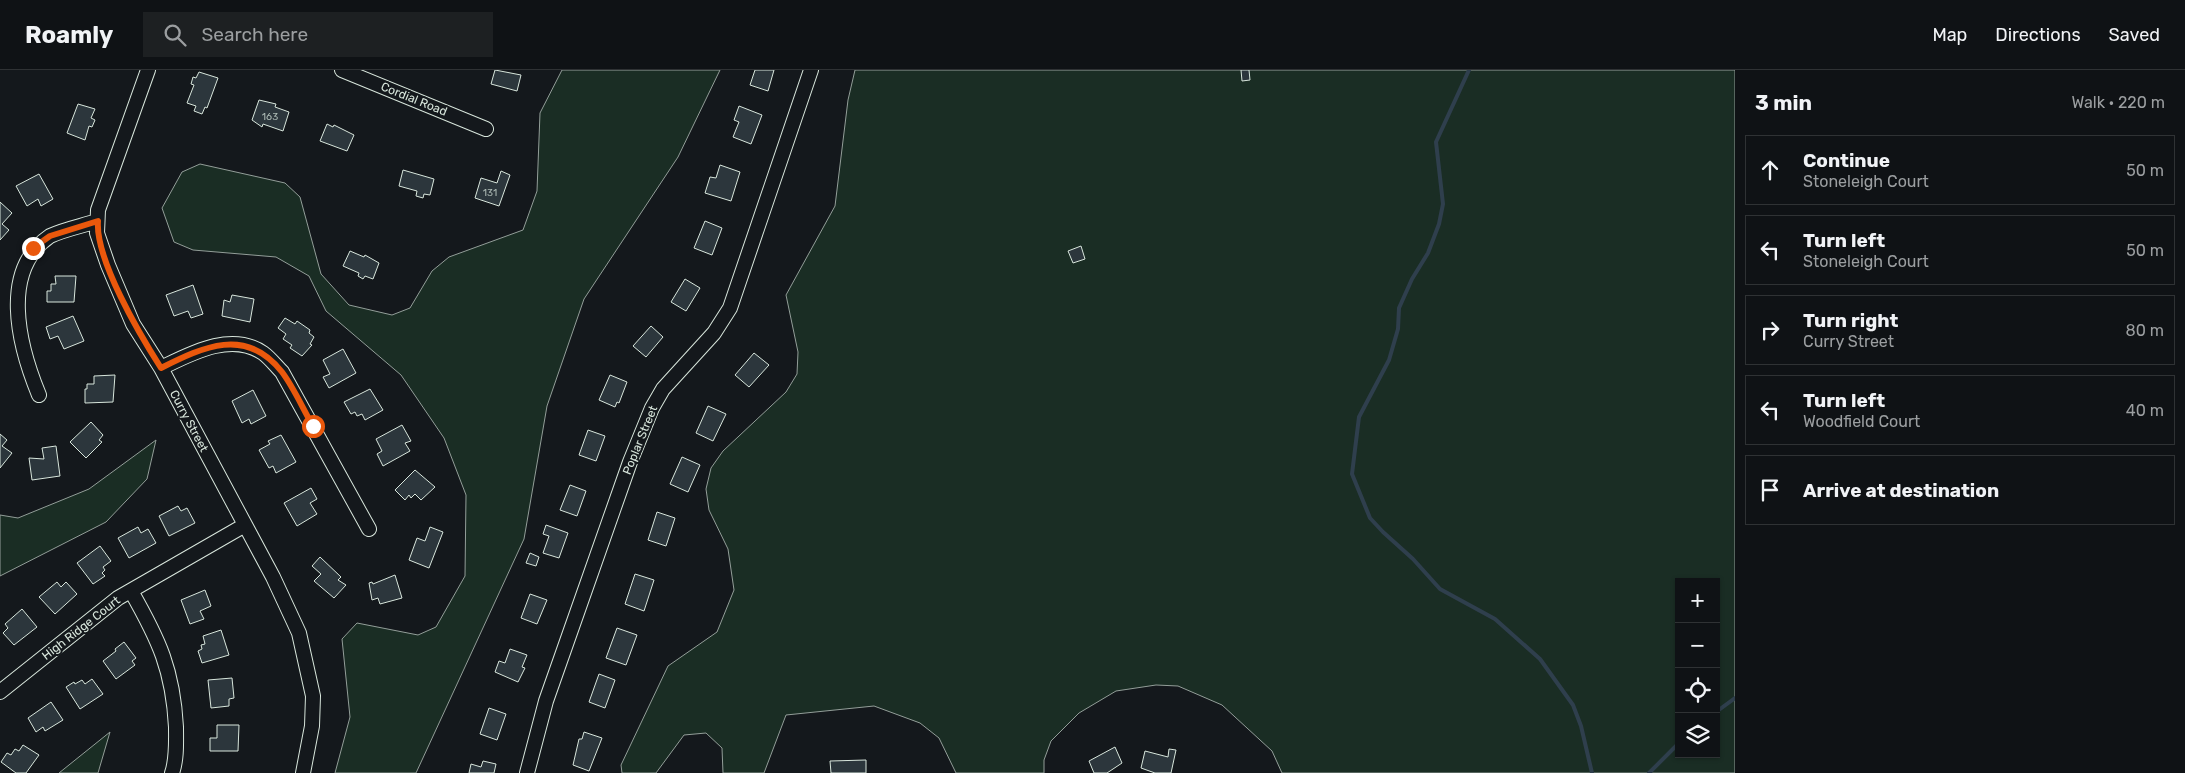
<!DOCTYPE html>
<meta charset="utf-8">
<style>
body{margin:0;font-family:Rubik,sans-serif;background:#1d2022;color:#f1f3f6}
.controls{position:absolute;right:15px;bottom:15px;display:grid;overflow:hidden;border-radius:0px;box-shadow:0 1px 4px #0004}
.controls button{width:45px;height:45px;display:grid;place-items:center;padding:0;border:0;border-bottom:1px solid #2f3234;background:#0f1215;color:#f1f3f6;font:25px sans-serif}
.stop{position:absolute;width:15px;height:15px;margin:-11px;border:4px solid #ea580c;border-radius:50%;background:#fff}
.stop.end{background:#ea580c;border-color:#fff;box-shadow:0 1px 5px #0008}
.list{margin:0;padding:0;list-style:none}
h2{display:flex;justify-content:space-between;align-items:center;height:65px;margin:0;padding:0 20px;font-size:21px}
h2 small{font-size:16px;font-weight:400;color:#9b9ea0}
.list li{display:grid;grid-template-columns:32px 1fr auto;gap:15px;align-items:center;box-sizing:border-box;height:70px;margin:0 10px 10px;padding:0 10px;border:1px solid #2f3234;border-radius:0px}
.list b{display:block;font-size:19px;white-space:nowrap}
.list p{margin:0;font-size:16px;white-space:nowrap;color:#9b9ea0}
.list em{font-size:16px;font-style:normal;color:#9b9ea0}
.icon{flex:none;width:28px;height:28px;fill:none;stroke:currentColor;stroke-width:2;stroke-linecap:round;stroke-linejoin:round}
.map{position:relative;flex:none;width:1735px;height:703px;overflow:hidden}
header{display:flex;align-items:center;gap:30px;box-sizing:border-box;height:70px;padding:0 25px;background:#0f1215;border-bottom:1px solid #2f3234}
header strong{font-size:24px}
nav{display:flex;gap:28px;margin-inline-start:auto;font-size:18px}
.search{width:350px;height:45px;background:#1d2022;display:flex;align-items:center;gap:12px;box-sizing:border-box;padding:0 18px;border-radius:0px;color:#9b9ea0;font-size:19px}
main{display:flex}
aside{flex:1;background:#0f1215}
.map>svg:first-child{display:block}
.green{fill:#1a2d24;stroke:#939e99;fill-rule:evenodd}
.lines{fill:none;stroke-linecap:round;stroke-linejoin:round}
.stream{stroke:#2f3f4d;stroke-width:4}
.building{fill:#2c363c;stroke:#d8e6dc}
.minor-casing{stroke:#d8e6dc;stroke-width:16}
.minor{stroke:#14181c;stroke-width:14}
.route{stroke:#ea580c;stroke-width:6}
.labels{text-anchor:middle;stroke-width:4;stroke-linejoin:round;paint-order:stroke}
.number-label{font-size:10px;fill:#adbab4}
.street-label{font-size:12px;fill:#d8e6dc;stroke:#14181c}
</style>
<header>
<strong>Roamly</strong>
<div class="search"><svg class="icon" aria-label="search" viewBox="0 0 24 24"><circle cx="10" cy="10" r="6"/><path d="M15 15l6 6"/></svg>Search here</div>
<nav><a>Map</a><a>Directions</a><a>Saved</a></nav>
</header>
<main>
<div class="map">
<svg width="1735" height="703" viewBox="0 0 1735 703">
<rect width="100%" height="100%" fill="#14181c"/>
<path class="green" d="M562,0H720L678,87L584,229L547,336L524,469L416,703H335L350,647L342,569L357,553L418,565L436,557L465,506L466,425L444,368L401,305L326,241L309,206L276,187L193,180L174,172L162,138L182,102L200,94L285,113L300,127L321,204L349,235L392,245L410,238L432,201L449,187L523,160L537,121L540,43Z
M855,0H1735V703H1282L1272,681L1222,635L1178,616L1156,615L1116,621L1079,643L1051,671L1044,690V703H956L939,668L920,653L874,636L786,645L764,703H723L722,678L706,663L684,665L656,703H622L621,695L668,596L717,562L734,520L728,479L709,440L706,419L711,398L723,381L786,322L797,304L798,282L786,225L835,136L848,30ZM1679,512H1716V684H1679Z
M156,370L147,409L106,452L0,506V445L18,448L89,419Z
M110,662L98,703H59Z"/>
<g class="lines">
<path class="stream" d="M1469,0L1436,72L1443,134L1439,154L1428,183L1412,209L1399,238L1398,259L1389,290L1359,347L1352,404L1370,448L1383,462L1413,489L1440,519L1495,549L1540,589L1573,635L1581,656L1592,703
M1716,642L1735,628
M1649,703L1679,673"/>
</g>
<path class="building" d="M495,0L521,5L517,21L491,14Z
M755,0H774L768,21L750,15Z
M1241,0H1249L1250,10L1242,11Z
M199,2L218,8L207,38L205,37L202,44L194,41L196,36L187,33L194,15L191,14L193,7L196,8Z
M259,30L276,34L275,37L289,42L283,61L263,54L262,57L252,50Z
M78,34L95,39L91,48L95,50L92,57L89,56L85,70L67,63Z
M739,36L762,45L751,74L733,67L739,52L734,50Z
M327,54L333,57L334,55L354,65L347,81L320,71Z
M720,95L740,102L731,131L705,123L710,107L716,108Z
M403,100L434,109L430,125L424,124L423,128L416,126L417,121L399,116Z
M501,101L510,105L499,136L475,128L481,108L497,113Z
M39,104L53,129L41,136L38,129L27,136L16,116Z
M0,132L12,143L2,154L9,160L0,170Z
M705,151L722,158L712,185L694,178Z
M1081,176L1085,189L1073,193L1068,181Z
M350,181L364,187L365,185L379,193L373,209L365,206L363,209L358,206L359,203L343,196Z
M55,206H76L74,232H47V221H51V214H56Z
M685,209L700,218L686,241L671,232Z
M193,215L203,244L191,248L188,241L174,246L166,225Z
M232,225L254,229L250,252L222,246L224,230L230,232Z
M73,246L84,271L64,279L58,266L50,269L46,257Z
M285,248L295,254L297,251L310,260L309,263L314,267L310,274L312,275L302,286L290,278L292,275L283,269L286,264L278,258Z
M651,256L663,267L646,287L633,276Z
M343,279L356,303L329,318L323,307L330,304L323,290Z
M754,283L769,295L749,317L735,305Z
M115,305L113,332L85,333V319H87V314H94V306Z
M610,305L627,312L619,333L617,332L615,337L599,330Z
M370,319L383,340L365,350L362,344L357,346L355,342L351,344L344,332Z
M253,320L266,346L251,354L249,349L242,353L232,331Z
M708,336L726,344L713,371L696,363Z
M91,352L103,365L99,370L102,372L86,388L70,372Z
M402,355L411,371L405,373L410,381L383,396L377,384L382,381L376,369Z
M588,360L605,366L596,391L579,385Z
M0,364L7,370L2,376L12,383L0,398Z
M281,365L296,392L276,403L273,396L269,398L259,380L270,374L268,371Z
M56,376L60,406L32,410L29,388L44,389L42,378Z
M682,387L700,395L688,422L670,414Z
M415,400L435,417L421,430L415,424L411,428L409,425L405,430L395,420Z
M570,415L586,421L577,446L560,440Z
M311,418L317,429L310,433L317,444L297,456L284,433Z
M178,436L181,441L187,438L195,453L169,466L159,446Z
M657,442L675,448L666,476L648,470Z
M546,455L568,463L559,488L543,483L549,466L543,464Z
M138,457L141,463L148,459L156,473L129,488L118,468Z
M430,457L443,462L429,498L409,490L417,468L425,471Z
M100,476L111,491L103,497L105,500L102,503L105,506L93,514L77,493Z
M530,483L539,487L536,496L526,493Z
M320,487L341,507L338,510L346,515L334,528L314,511L321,504L312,496Z
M635,504L654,510L644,541L625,534Z
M395,505L402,528L380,534L378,528L372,530L369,513L372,512L373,514Z
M57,512L61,517L66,512L77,524L55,544L39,527Z
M205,520L211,536L200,541L204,549L190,554L181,530Z
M530,524L547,530L537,554L521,548Z
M22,539L37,557L14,575L3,563L8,558L5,554Z
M617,558L637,565L626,595L606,588Z
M221,560L229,585L202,593L198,581L202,579L201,575L205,574L203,566Z
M124,572L136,588L132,591L135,595L116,609L103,591L116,581L115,579Z
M510,579L527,585L522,597L525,598L518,612L495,602L499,591L505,593Z
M599,604L615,610L605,638L589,632Z
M232,608L234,628L229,629V636L211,638L208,610Z
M92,609L103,624L80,639L66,617L74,612L75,614L82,610L85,614Z
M51,632L63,650L45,661L43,657L36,662L28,648Z
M489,638L506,644L497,670L480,664Z
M217,655H239L238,681H210V668H217Z
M584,662L602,668L589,701L573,695L579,669H582Z
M23,675L39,685L26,703H16L1,692L7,683L11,685L15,679L19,681Z
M1115,677L1122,693L1107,703H1094L1089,691Z
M1169,679L1176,680L1171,703H1155L1141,698L1145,681L1168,687Z
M866,690V703H831L830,691Z
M483,691L496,694L494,703H469L471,694L481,697Z"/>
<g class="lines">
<g class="minor-casing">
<path id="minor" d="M148,0L98,140L97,163L108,195L133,254L161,298L273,507L299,563L313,626L312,656L303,703
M342,0L486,59
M161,298C190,284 231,261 263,283C270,288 276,296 282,302L369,459
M39,325C18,274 0,200 50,166C65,159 82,156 97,151
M131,521C159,570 173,600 176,657C176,672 177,689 172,703
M0,622L118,528L245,455
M527,703L546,631L630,392L652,338L663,319L714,263L730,238L811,0"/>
</g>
<use href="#minor" class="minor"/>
</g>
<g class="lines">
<path class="route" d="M33,178L50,166L98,151C95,189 140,265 161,298C203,277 246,256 282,302C294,318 303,339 313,356"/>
</g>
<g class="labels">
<g class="number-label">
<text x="270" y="50">163</text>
<text x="490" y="126">131</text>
</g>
<g class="street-label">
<text transform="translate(414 29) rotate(22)" y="4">Cordial Road</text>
<text transform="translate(189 351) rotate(62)" y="4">Curry Street</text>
<text transform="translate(640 370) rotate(-68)" y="4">Poplar Street</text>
<text transform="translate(81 558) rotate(-38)" y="4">High Ridge Court</text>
</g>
</g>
</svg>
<div class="controls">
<button>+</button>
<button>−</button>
<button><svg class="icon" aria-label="locate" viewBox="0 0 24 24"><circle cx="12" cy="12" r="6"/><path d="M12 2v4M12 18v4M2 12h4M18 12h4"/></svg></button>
<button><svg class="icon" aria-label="layers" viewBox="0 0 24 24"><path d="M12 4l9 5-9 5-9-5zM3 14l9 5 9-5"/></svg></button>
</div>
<div class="stop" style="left:313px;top:356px"></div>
<div class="stop end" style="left:33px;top:178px"></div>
</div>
<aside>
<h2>3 min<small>Walk · 220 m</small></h2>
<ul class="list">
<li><svg class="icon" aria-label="ahead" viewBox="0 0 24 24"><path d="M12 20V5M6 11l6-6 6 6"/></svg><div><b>Continue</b><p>Stoneleigh Court</p></div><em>50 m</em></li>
<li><svg class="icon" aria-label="left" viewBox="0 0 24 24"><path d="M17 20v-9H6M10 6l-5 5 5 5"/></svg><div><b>Turn left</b><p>Stoneleigh Court</p></div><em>50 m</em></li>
<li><svg class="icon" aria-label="right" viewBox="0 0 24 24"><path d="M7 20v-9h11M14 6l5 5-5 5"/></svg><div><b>Turn right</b><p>Curry Street</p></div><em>80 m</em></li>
<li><svg class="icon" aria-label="left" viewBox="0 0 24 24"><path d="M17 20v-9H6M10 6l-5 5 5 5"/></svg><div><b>Turn left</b><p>Woodfield Court</p></div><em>40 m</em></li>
<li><svg class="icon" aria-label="arrive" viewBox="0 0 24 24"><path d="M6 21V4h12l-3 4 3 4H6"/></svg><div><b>Arrive at destination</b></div></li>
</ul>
</aside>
</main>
